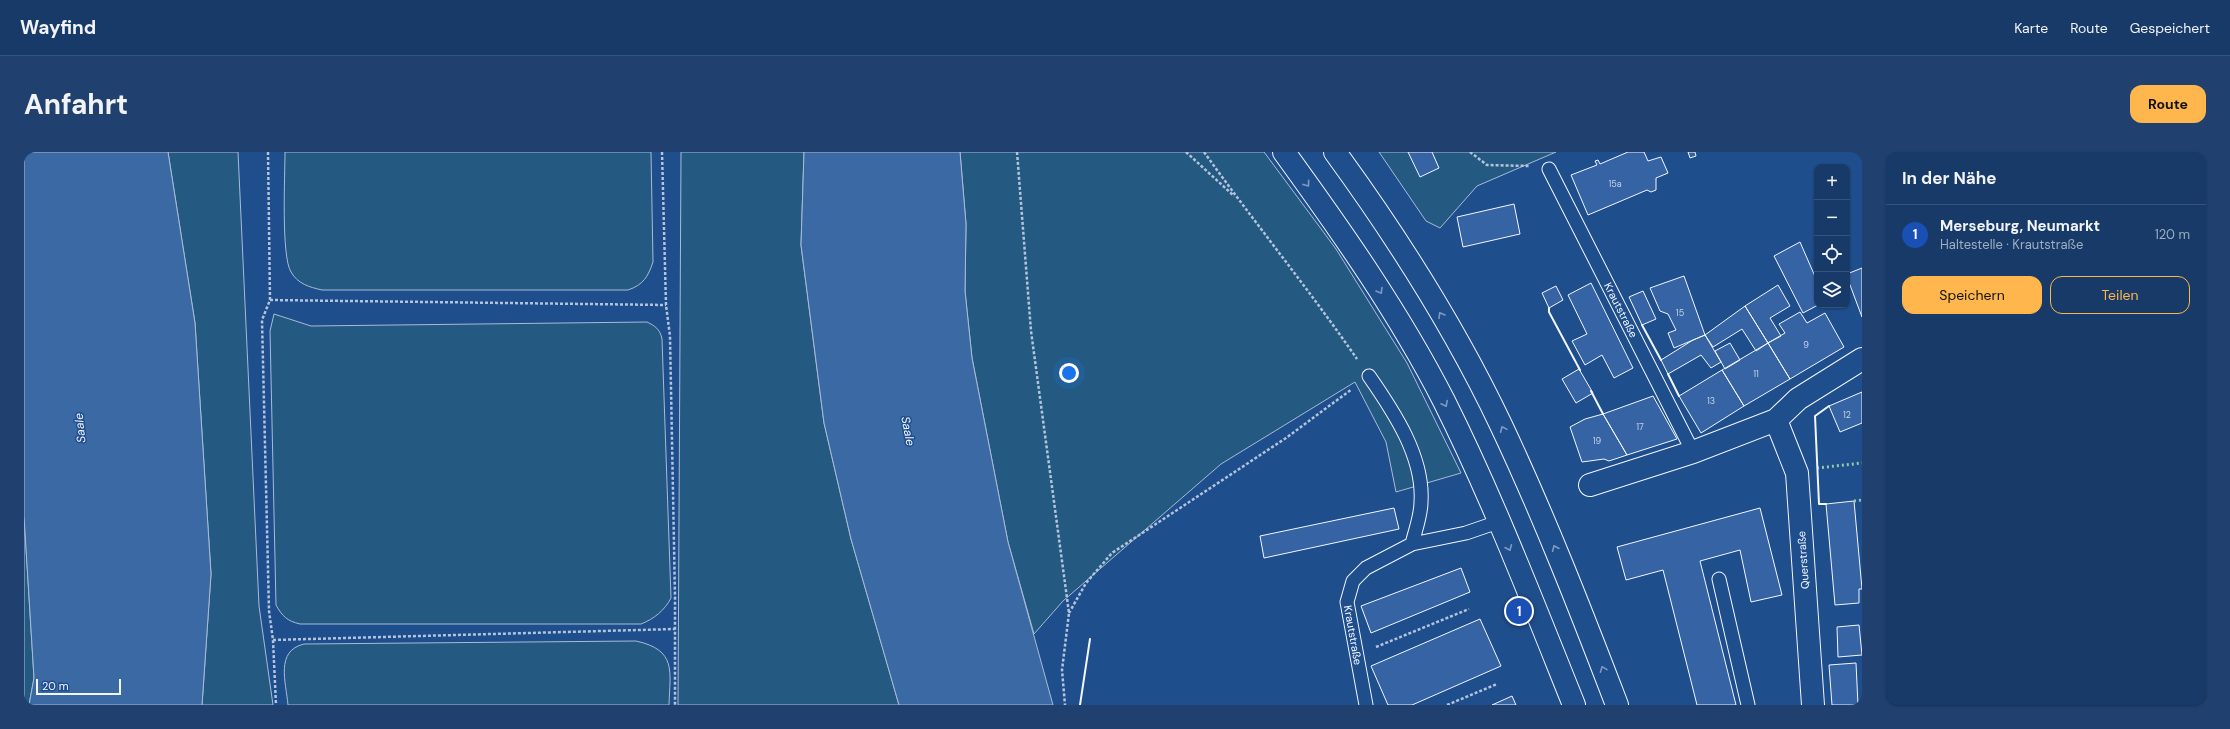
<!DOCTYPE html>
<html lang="de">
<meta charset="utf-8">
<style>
body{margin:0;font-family:"DM Sans",sans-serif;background:#20416f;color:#f1f3f6}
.controls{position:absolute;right:12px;top:12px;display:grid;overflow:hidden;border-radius:8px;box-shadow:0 1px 3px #0004}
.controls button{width:36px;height:36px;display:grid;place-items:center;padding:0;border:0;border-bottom:1px solid #36547d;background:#173a69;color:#f1f3f6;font:20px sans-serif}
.scale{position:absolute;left:12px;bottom:10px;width:85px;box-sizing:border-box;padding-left:4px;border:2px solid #f2f6ff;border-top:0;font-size:11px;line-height:14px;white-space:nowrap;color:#f2f6ff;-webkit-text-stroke:3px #1f4e8c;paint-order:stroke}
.you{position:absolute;left:1045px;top:221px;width:14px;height:14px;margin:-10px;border:3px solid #fff;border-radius:50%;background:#1a73e8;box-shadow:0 0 0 6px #1a73e833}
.badge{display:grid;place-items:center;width:26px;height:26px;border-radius:50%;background:#ffb74d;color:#fff;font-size:13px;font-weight:700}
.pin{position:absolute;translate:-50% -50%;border:2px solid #fff;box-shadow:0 1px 4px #0006}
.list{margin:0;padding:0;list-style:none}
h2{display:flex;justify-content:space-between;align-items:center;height:52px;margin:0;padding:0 16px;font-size:17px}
h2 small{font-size:13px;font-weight:400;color:#9eadc0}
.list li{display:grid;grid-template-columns:26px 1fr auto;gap:12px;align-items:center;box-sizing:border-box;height:60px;padding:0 16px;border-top:1px solid #36547d}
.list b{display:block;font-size:15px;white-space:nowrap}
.list p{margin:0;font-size:13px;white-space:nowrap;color:#9eadc0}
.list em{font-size:13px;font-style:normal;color:#9eadc0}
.actions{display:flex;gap:8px;padding:12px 16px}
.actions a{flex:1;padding:9px 0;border:1px solid #ffb74d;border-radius:12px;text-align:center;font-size:14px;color:#ffb74d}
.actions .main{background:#ffb74d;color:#111}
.icon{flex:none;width:22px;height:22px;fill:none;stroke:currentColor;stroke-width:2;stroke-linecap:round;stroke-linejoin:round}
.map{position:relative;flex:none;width:1838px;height:553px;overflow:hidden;border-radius:12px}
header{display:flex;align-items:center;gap:24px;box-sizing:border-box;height:56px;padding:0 20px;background:#173a69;border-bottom:1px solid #36547d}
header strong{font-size:19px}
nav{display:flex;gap:22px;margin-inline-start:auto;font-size:14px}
.intro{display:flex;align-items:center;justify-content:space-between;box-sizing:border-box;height:96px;padding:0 24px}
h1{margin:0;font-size:28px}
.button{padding:10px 18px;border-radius:12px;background:#ffb74d;color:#111;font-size:14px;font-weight:700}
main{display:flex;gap:24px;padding:0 24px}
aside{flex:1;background:#173a69;border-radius:12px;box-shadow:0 1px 3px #0004}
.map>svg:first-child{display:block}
.green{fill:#245a82;stroke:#a8bbd7}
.water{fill:#3b69a3;stroke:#a8bbd7}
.building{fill:#3563a3;stroke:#f2f6ff}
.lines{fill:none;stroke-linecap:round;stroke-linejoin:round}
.service-casing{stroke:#f2f6ff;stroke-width:15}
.minor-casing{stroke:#f2f6ff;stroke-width:24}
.primary-casing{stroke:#f2f6ff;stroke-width:24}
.path{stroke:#b3c4dc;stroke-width:2.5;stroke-dasharray:3 2;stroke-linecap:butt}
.service{stroke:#1f4e8c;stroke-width:13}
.minor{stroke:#1f4e8c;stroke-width:22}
.primary{stroke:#1f4e8c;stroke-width:22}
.hedge{stroke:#97c8a6;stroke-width:3;stroke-dasharray:2 3;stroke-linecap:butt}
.wall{stroke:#f2f6ff;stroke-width:2}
.oneway{stroke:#7e9ac0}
.labels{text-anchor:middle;stroke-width:3;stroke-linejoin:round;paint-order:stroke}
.number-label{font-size:9px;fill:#c3d1e8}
.street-label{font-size:11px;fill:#f2f6ff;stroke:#1f4e8c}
.water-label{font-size:12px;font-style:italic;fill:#f2f6ff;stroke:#1f4e8c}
</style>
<header>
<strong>Wayfind</strong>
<nav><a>Karte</a><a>Route</a><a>Gespeichert</a></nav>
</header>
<div class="intro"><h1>Anfahrt</h1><a class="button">Route</a></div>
<main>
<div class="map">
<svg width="1838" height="553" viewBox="0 0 1838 553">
<rect width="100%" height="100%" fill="#1f4e8c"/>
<path class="green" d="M144,0H214L235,454L249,553H178L187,422L171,171Z
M261,0H627L629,110C624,125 619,133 604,138H298C285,135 274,132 267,120C257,104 261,23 261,0Z
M657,0H780L777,93L800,271L827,387L875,553H654Z
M936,0H1240L1312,97L1383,211L1437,321L1372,340L1362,290L1331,230L1197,312L1039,449L1010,482L984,390L948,206L941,139L942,72Z
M1355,0H1532L1453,34L1416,76L1402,69Z
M250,162L287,174L623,170C631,174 636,177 638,187L647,446C641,458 630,467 617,472H276C263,469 258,464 252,453L246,179Z
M0,364L10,526L5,553H0Z
M612,489C653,498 646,519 645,553H264C262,530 251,499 280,492Z"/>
<path class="water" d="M0,0H144L171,171L187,422L178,553H5L10,526L0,364Z
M780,0H936L942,72L941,139L948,206L984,390L1029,553H875L827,387L800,271L777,93Z"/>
<path class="building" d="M1384,0H1408L1415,16L1396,25Z
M1604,0H1620L1624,9L1637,5L1644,21L1632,26V38L1627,40L1623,38L1564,63L1547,23L1573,13L1571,9L1574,8L1576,12Z
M1664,0H1671L1672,4L1666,6Z
M1490,52L1496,82L1439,95L1433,65Z
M1776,90L1793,129L1794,153L1779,161L1750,104Z
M1838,116V165L1823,125V122Z
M1660,124L1681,183L1650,196L1644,181L1652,178L1644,162L1636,159L1626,136Z
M1567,131L1609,216L1590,226L1578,203L1561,213L1548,189L1563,182L1544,143Z
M1754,133L1766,154L1746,166L1757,184L1744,191L1721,154Z
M1532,134L1539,148L1525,156L1518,141Z
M1619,139L1632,167L1618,173L1605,145Z
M1721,154L1744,191L1732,199L1718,177L1689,195L1681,183Z
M1776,160L1783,171L1801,161L1820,195L1766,227L1744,191L1761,181L1755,172Z
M1681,183L1697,210L1687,216L1677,203L1644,222L1637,208L1669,188Z
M1706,191L1716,208L1701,217L1691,199Z
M1744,191L1766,227L1720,254L1698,218Z
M1555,217L1569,241L1552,251L1538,227Z
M1698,218L1720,254L1677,281L1655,244Z
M1838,240V271L1816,280L1805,254Z
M1629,244L1653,287L1603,303L1579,262Z
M1579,262L1603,303L1585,309L1580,307L1558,310L1546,275L1561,267Z
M1830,349L1838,437H1835V451L1811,453L1802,352Z
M1370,356L1375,377L1240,406L1236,384Z
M1736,356L1758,443L1727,450L1716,398L1676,409L1712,553H1673L1639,418L1602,428L1593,395Z
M1437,416L1446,440L1347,481L1337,454Z
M1456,467L1477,514L1388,553H1364L1347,514Z
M1835,473L1838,503L1814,505L1813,475Z
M1832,511L1834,553H1808L1805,513Z
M1488,544L1492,553H1468Z"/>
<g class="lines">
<g class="service-casing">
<path id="service" d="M1525,17L1669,300
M1345,224C1370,260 1400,305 1397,350C1397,364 1391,379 1388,392
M1695,427L1724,553
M1342,553L1323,450L1329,429L1342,416L1388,392L1442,381L1474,370"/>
</g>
<g class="minor-casing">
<path id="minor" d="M1752,268L1773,321L1789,553
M1566,333L1669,300L1752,268L1774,247L1838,207"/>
</g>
<g class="primary-casing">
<path id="primary" d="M1260,0C1318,80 1375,161 1420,249C1469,347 1509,451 1550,553
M1311,0C1373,85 1432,178 1477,273C1520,364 1557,459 1593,553"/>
</g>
<path class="path" d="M244,0L246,148L238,168L245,459L249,488L252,553
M638,0L642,153L646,184L651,445V553
M993,0L1007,179L1045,461L1038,518L1041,553
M1162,0L1210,44
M1180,0C1230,70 1284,136 1333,207
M1446,0L1463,13L1505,14
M246,148L642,153
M1045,461L1062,431L1088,401L1262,286L1328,237
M249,488L651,477
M1352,495L1445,457
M1423,553L1473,532"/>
<use href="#service" class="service"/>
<use href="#minor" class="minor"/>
<use href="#primary" class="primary"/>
<path class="hedge" d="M1793,316L1838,311
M1830,349L1838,348"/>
<path class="wall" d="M1525,156V160L1556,218
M1618,173L1637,208
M1644,222L1655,244
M1567,239L1579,262
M1802,352H1795L1791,264L1805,254
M1056,553L1066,487"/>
</g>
<defs><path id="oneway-chevron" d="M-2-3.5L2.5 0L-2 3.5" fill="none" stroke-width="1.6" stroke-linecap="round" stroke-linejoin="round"/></defs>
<g class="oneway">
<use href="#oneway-chevron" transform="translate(1283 32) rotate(54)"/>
<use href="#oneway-chevron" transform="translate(1356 139) rotate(59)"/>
<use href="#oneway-chevron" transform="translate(1417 163) rotate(-121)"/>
<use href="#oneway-chevron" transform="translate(1421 252) rotate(63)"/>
<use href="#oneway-chevron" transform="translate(1479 277) rotate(-114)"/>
<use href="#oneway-chevron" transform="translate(1485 396) rotate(67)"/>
<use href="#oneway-chevron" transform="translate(1531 396) rotate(-113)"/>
<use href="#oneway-chevron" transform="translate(1579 517) rotate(-111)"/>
</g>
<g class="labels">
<g class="number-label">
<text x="1591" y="35">15a</text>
<text x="1656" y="164">15</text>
<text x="1782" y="196">9</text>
<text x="1732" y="225">11</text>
<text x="1687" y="252">13</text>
<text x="1823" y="266">12</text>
<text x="1616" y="278">17</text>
<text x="1573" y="292">19</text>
</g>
<g class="street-label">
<text transform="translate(1597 158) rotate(63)" y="4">Krautstraße</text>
<text transform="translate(1779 408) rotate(-94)" y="4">Querstraße</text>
<text transform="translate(1329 483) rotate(80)" y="4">Krautstraße</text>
</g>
<g class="water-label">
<text transform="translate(56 276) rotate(-96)" y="4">Saale</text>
<text transform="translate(884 279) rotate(79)" y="4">Saale</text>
</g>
</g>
</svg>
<div class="controls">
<button>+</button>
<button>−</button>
<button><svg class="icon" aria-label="locate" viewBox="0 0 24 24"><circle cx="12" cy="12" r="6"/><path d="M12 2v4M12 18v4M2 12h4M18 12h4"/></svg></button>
<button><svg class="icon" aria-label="layers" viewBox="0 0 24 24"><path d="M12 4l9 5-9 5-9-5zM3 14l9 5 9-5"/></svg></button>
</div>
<div class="scale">20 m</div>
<div class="you"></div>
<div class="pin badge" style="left:1495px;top:459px;background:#1a4fb4">1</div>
</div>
<aside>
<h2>In der Nähe<small></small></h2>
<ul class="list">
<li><span class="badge" style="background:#1a4fb4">1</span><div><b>Merseburg, Neumarkt</b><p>Haltestelle · Krautstraße</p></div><em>120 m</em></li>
</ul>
<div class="actions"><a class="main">Speichern</a><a>Teilen</a></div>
</aside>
</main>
